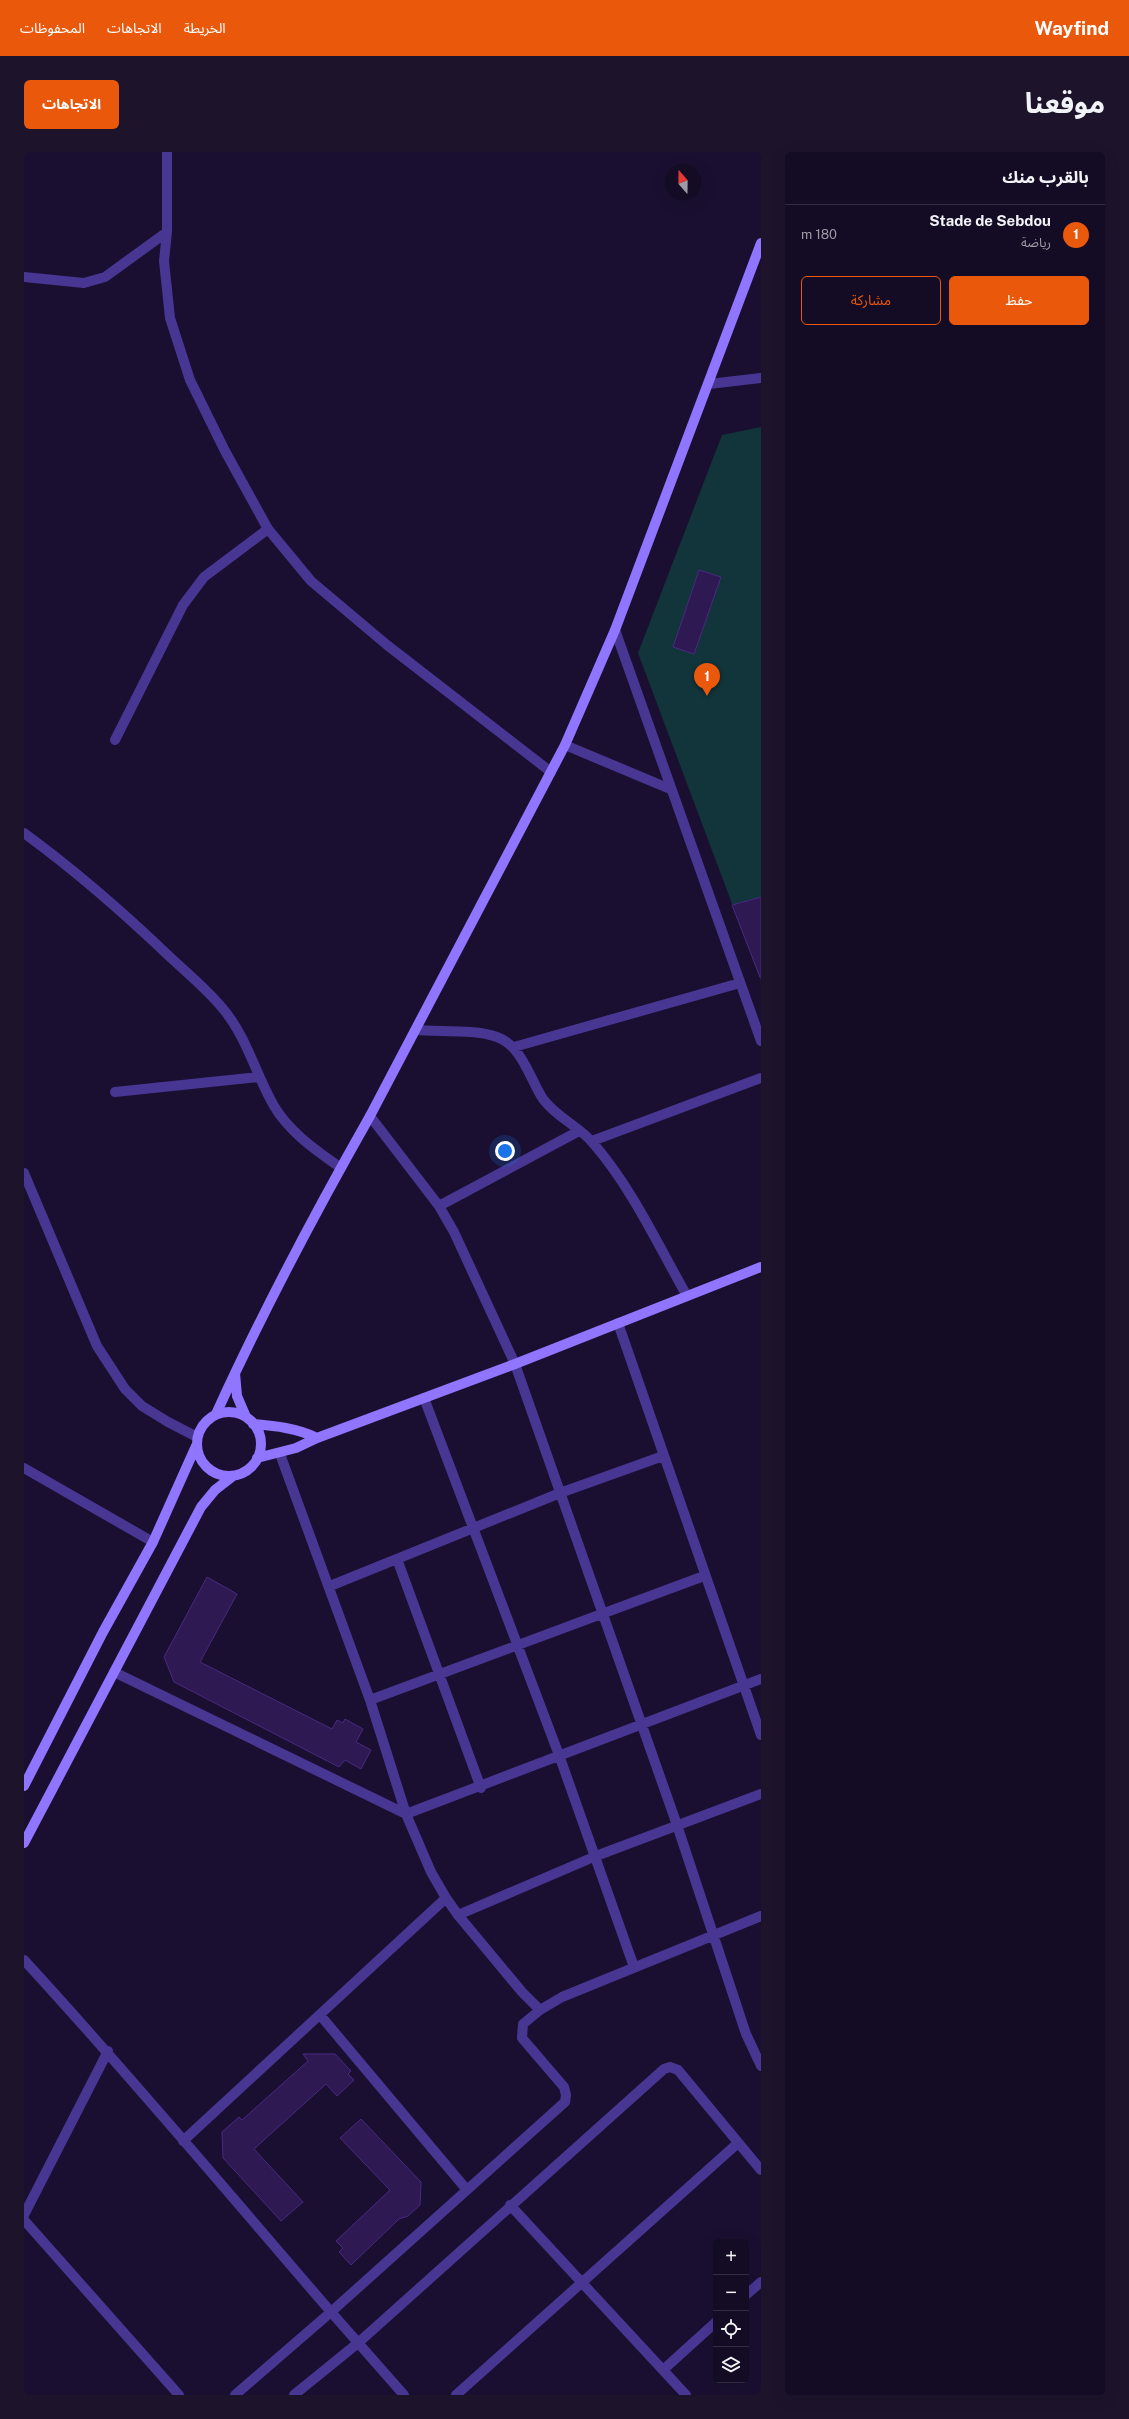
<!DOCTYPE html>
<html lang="ar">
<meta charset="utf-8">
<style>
body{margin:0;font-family:"Public Sans","Noto Sans Arabic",sans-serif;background:#1d142c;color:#f1f3f6;direction:rtl}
.controls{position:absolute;right:12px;bottom:12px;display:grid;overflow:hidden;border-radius:6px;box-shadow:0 4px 16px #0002}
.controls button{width:36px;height:36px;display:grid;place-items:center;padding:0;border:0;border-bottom:1px solid #332b41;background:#140b24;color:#f1f3f6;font:20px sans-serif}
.compass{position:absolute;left:641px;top:12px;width:36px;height:36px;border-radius:50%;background:#140b24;box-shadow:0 4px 16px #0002;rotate:340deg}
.you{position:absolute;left:481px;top:999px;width:14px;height:14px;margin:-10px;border:3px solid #fff;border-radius:50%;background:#1a73e8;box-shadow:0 0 0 6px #1a73e833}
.badge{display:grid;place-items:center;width:26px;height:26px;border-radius:50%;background:#ea580c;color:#fff;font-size:13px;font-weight:700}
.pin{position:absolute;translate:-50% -33px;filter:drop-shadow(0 1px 2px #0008)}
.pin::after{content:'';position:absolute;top:21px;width:14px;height:12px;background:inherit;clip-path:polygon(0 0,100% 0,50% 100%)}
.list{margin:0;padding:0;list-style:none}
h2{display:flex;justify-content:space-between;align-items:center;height:52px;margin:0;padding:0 16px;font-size:17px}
h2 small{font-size:13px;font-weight:400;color:#9d9ba6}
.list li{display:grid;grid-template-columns:26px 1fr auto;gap:12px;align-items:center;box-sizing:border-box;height:60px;padding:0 16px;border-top:1px solid #332b41}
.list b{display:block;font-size:15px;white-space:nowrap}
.list p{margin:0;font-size:13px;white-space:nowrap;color:#9d9ba6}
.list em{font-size:13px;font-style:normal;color:#9d9ba6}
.actions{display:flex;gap:8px;padding:12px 16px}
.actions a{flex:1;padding:9px 0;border:1px solid #ea580c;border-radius:6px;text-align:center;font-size:14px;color:#ea580c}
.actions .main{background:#ea580c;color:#fff}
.icon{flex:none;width:22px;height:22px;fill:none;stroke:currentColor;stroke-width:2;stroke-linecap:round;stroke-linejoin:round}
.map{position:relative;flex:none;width:737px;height:2243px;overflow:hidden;direction:ltr;border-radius:6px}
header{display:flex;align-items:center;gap:24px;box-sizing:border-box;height:56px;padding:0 20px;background:#ea580c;color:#fff}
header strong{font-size:19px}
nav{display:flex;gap:22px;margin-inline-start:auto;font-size:14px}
.intro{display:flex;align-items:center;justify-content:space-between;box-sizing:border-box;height:96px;padding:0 24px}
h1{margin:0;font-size:28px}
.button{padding:10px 18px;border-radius:6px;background:#ea580c;color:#fff;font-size:14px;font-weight:700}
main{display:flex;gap:24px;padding:0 24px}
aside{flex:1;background:#140b24;border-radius:6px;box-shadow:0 4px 16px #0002}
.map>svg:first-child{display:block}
.green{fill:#11353b}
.building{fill:#2e1953;stroke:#492981}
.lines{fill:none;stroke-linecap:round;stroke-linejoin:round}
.lane{stroke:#483693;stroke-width:10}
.street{stroke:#483693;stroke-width:10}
.secondary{stroke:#8f75ff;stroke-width:10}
</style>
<header>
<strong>Wayfind</strong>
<nav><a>الخريطة</a><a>الاتجاهات</a><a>المحفوظات</a></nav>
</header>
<div class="intro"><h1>موقعنا</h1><a class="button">الاتجاهات</a></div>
<main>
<aside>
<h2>بالقرب منك<small></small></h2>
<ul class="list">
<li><span class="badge">1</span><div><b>Stade de Sebdou</b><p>رياضة</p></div><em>180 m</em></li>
</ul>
<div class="actions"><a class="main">حفظ</a><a>مشاركة</a></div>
</aside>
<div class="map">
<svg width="737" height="2243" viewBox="0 0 737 2243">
<rect width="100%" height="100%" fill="#1a0f30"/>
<path class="green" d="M737,275V829L614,501L698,283Z"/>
<path class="building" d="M675,418L697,425L670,502L649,495Z
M737,745V825H736L708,753Z
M183,1425L213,1442L176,1510L308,1577L313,1568L319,1571L321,1567L339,1577L332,1590L347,1598L337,1617L321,1608L315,1615L150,1530L140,1505Z
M279,1902H311L327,1919L324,1922L330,1928L313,1944L302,1932L230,1997L279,2050L257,2069L199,2006L198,1980L215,1965L218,1968L284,1909Z
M337,1967L397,2030L396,2053L384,2064L375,2067L327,2113L315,2100L319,2096L312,2089L366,2038L316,1986Z"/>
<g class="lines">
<path class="lane" d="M685,232L737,226
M91,588L159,453L180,425L244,377
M434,1763L572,1704L737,1642
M486,2053L662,2243
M722,2143L737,2130
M307,2160L380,2243
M639,2218L692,2170
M270,2243L334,2191L640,1917L646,1915L654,1918L737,2018
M432,2243L714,1991"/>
<path class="street" d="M143,0V80L140,109L146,166L166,228L201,299L244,377L287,429L363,493L527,620
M0,125L60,131L81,125L143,80
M591,478L737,889
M541,593L646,637
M0,681C52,719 99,760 146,805C164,822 184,838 200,858C223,886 232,923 250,954C266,981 292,998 317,1016
M392,878C416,880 451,877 473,885C498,894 506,927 519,947C533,966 555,974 569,991C608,1036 634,1093 663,1144
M490,895L716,831
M91,940L235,925
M346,964L415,1054L430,1080L491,1212L653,1673L722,1882L737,1914
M568,989L737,926
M0,1021L73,1194L101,1237L118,1254L144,1270L173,1285
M415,1054L555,979
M594,1171L737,1583
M400,1246L535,1603L610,1815
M256,1302L346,1548L382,1662L407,1720L422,1746L434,1763L498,1840L516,1858
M0,1316L129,1390
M373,1407L457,1636
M306,1434L536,1341L639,1304
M90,1520L382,1662L737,1527
M346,1548L680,1424
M0,1808C105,1922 205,2042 307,2160
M296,1863L443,2038
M159,1989L422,1746
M0,2063L84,1899
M0,2068L155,2243
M211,2243L307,2160L541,1950L542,1943L540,1935L498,1886L499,1872L516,1858L538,1845L737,1764"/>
<path class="secondary" d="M211,1221L213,1244L222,1265
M173 1292a32 32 0 1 1 64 0a32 32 0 1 1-64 0Z
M192,1262C238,1161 291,1061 346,964L541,593L591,478L737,91
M229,1272C251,1274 273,1276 293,1286
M233,1306L272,1296L293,1286L491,1212L737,1115
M0,1634L79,1480L129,1390L172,1294
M0,1691L177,1355L191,1338L209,1324"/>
</g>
</svg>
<div class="controls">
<button>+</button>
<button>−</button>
<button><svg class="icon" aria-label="locate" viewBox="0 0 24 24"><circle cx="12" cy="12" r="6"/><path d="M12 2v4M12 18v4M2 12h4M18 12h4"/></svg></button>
<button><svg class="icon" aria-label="layers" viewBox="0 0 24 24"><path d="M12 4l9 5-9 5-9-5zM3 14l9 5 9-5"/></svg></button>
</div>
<svg class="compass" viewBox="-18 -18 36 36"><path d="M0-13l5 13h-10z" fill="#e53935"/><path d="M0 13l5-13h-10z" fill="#9d9ba6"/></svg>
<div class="you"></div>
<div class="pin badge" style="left:683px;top:544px">1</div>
</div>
</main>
